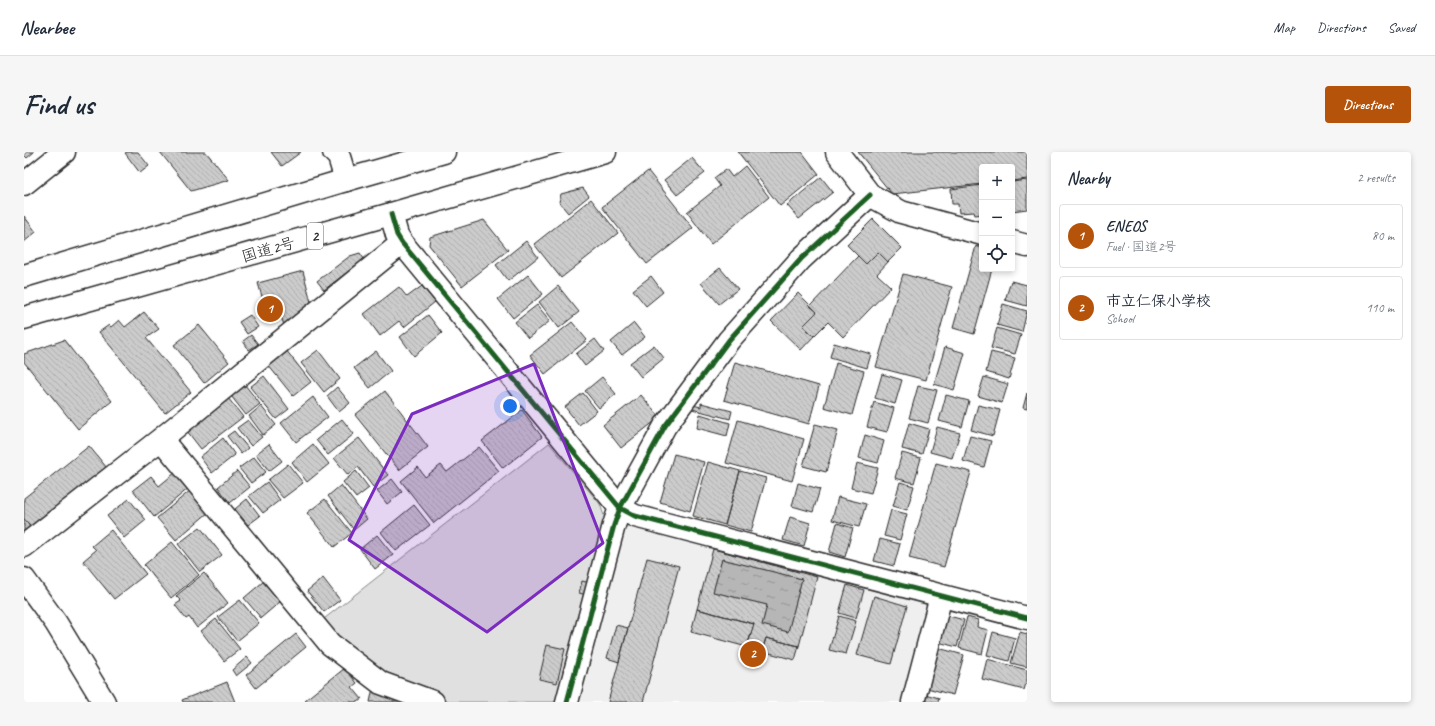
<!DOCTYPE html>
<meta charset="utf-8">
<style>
body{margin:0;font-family:Caveat,"Klee One",sans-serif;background:#f6f6f7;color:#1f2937}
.controls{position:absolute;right:12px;top:12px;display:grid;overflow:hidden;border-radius:4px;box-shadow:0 2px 6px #0003}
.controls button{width:36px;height:36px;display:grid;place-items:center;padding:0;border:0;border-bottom:1px solid #e0e1e3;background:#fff;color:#1f2937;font:20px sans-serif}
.you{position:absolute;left:486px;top:254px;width:14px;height:14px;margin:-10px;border:3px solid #fff;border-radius:50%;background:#1a73e8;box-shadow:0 0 0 6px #1a73e833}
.badge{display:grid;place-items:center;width:26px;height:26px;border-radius:50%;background:#b45309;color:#fff;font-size:13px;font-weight:700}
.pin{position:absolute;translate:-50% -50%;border:2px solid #fff;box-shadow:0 1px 4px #0006}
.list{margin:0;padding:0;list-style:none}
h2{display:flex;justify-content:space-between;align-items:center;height:52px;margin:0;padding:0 16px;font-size:17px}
h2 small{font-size:13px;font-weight:400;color:#747a83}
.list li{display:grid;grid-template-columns:26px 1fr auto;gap:12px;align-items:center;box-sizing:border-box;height:64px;margin:0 8px 8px;padding:0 8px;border:1px solid #e0e1e3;border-radius:4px}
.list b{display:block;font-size:15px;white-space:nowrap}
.list p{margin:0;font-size:13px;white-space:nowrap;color:#747a83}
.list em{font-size:13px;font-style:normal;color:#747a83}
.icon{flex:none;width:22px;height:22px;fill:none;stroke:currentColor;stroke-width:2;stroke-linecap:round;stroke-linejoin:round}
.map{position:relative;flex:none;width:1003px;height:550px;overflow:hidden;border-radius:4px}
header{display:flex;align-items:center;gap:24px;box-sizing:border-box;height:56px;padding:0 20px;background:#fff;border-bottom:1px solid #e0e1e3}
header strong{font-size:19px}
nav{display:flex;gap:22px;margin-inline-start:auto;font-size:14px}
.intro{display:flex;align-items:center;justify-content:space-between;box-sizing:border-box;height:96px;padding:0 24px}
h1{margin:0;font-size:28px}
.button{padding:10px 18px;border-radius:4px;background:#b45309;color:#fff;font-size:14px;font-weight:700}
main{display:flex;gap:24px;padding:0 24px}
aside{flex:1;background:#fff;border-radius:4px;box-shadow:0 2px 6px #0003}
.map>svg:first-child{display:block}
.built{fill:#efefef}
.green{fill:#e0e0e0;stroke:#868686}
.water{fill:url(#water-ripples);stroke:#7e7e7e}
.building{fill:url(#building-back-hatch);stroke:#2b2b2b;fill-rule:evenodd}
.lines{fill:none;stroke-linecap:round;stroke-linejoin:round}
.minor-casing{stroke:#2b2b2b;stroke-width:25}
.trunk-casing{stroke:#2b2b2b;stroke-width:25}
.minor{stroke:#fff;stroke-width:22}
.trunk{stroke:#fff;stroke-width:22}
.cycleway-casing{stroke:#fff;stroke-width:8}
.cycleway{stroke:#1b5e20;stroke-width:5}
.marked{fill:#7b2cbf;fill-opacity:0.2;stroke:#7b2cbf;stroke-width:3;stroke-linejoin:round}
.labels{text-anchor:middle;stroke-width:3;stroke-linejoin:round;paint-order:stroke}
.shield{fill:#fff;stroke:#6b6b6b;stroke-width:1}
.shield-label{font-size:15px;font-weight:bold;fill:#2b2b2b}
.street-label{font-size:16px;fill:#2b2b2b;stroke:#fff}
</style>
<header>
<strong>Nearbee</strong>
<nav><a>Map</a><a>Directions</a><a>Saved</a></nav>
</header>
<div class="intro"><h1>Find us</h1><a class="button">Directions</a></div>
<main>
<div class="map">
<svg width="1003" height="550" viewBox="0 0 1003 550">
<defs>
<pattern id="water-ripples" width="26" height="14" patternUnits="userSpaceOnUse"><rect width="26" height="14" fill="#b6b6b6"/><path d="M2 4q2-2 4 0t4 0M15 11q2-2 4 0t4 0" fill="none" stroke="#949494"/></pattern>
<pattern id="building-back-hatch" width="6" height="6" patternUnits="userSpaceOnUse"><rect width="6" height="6" fill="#cbcbcb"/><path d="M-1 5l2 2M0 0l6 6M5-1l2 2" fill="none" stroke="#aeaeae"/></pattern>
</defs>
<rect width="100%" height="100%" fill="#fff"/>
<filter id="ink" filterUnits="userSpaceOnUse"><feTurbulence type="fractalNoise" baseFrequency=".025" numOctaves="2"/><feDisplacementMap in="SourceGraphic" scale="8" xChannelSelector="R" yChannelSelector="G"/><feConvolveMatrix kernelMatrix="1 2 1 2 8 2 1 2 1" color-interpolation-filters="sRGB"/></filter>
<g filter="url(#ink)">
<path class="built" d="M604,371L908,453L882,550H551L596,375Z"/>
<path class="green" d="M525,291L576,352L584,375L537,550H429L417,547L365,527L296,470Z"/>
<path class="water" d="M698,407L778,427L764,480L738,473L743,453L689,440Z"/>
<path class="building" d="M0,0H10L3,6L0,3Z
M103,0H114L125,14L116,21L101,1Z
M136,0H182L205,28L167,39Z
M247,0H277L258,14Z
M714,0H778L795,22L756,54Z
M834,0H1003V27L988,29V15H958V32L868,42Z
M668,6L681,21L653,43L640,28Z
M721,14L745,45L687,92L663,60L696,34L690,26L702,17L708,25Z
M624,19L669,76L623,112L578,55Z
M797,25L809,40L775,67L763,53Z
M1003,28V57L988,59V30Z
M958,33V62L951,63L950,60L935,61L934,52H928L927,37Z
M559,36L565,44L544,61L535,50L537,42Z
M567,47L594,81L537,126L510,92Z
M0,64L12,80L0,90Z
M849,67L878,96L864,110L854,100L842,112L823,93Z
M460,68L484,98L438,134L405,93L406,85Z
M502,89L514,105L484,129L472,113Z
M952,94L958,96V117H968L950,182L929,176Z
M854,100L864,110L853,122L867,135L819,185L804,170L790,184L779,174L793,160L786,154L834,104L842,112Z
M336,101L340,107L300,138L293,129L326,104Z
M696,116L714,137L695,152L677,131Z
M279,119L287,150L260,173L257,165L245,169L234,131Z
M879,122L928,135L902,228L852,215Z
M504,123L519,142L489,166L474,147Z
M627,124L639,140L622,154L609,138Z
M987,129L1003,133V154L981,148Z
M398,134L411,150L380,175L375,169L356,184L340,162L375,135L383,145Z
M534,134L555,160L535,176L515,150Z
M774,141L793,160L779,174L790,184L777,198L747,169Z
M979,152L1003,159L998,180L973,173Z
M513,153L526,169L504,186L491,170Z
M120,160L135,177L122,186L167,240L141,261L75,180L85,173L87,175L95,168L101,175Z
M226,163L234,175L223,182L215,170Z
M404,163L418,181L390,204L376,185Z
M548,170L563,188L521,222L506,203Z
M610,171L621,185L598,203L587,190Z
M175,173L205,210L180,231L150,193Z
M973,176L997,183L991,202L967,196Z
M227,183L234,192L225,198L219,189Z
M571,187L580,199L561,214L552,202Z
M40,188L88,249L54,277L0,210V202Z
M810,191L847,202L843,216L806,205Z
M630,193L640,206L617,225L606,211Z
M921,195L941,201L930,238L910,232Z
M262,198L287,230L269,244L244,213Z
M294,198L316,227L300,240L277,211Z
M352,199L367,219L346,236L330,216Z
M967,200L991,206L985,227L962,220Z
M711,210L795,234L785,272L700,248Z
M812,211L840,219L828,263L800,255Z
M858,222L878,228L871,252L851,246Z
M240,224L265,257L252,267L226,235Z
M578,225L592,242L575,256L561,239Z
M960,225L984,232L978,251L954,244Z
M221,233L236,252L222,263L207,244Z
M894,234L913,238L904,271L885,266Z
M313,235L326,251L315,260L303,244Z
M361,239L404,295L375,318L331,263Z
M559,241L573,259L555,273L541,255Z
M1003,241V257L999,256Z
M617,243L636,265L597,296L579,273Z
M922,243L945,249L938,275L915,269Z
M289,245L304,265L272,290L257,271Z
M204,246L219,265L177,297L163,279Z
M850,250L870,256L863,280L843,275Z
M677,251L708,259L706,267L668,257L669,253L677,255Z
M954,253L976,258L969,284L947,278Z
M237,254L252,273L239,283L225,264Z
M498,258L518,285L479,316L458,289Z
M676,262L706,271L703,284L673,276Z
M318,267L330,282L304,303L292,288Z
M224,268L238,285L227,294L213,276Z
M714,268L780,287L768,329L702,311Z
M885,271L905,277L898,302L878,297Z
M791,272L814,278L802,320L779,314Z
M913,275L936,281L928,306L906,300Z
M210,279L224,296L217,302L203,284Z
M841,283L860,289L854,311L835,306Z
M946,284L967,289L960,315L939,309Z
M199,286L211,303L188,321L176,305Z
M335,286L364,323L349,335L334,315L324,323L310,306Z
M245,292L258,309L245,319L232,302Z
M289,292L305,312L283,330L268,310Z
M65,294L83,316L8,377L0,367V346Z
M455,295L475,319L410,371L377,329L394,315L401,325L417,313L423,320Z
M878,301L897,306L890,331L871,326Z
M650,302L680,310L666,359L636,350Z
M230,305L242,320L227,331L215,316Z
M684,310L716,319L701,373L669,364Z
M833,311L854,316L847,341L827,336Z
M912,311L947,320L920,415L885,406Z
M264,312L279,331L259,346L244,328Z
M213,319L226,335L206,351L194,335Z
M332,319L345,336L332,346L319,330Z
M716,319L742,326L727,380L701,373Z
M152,320L165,336L130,365L109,338L127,324L135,334Z
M368,327L378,340L363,352L353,339Z
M243,330L256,348L239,361L225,344Z
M876,330L890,334L883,358L869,354Z
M774,331L796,337L789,360L768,354Z
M317,333L343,367L330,378L304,344Z
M167,338L185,360L152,388L133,366Z
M814,345L842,352L835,375L808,368Z
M105,347L122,368L100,386L83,364Z
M223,347L236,364L224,373L211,357Z
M301,347L328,381L310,395L283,361Z
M390,353L406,373L372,399L357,380Z
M867,358L883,362L876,388L860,384Z
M766,365L786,371L780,394L759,388Z
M0,367L8,377L0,383Z
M813,371L829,376L821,405L805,400Z
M176,375L198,403L176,420L154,392Z
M87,378L122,422L90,447L59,409L72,398L68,394Z
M353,383L369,403L351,417L336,397Z
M856,387L876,392L870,414L850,409Z
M148,390L175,423L147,446L120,413Z
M689,397L793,425L775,494L742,486L738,499L723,495L730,472L673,457ZM698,407L778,427L764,480L738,473L743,453L689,440Z
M623,406L655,414L619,550H584Z
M180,421L204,451L173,476L165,465L162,467L151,453L157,449L152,444Z
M299,426L316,448L300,460L283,439Z
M240,429L257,449L237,466L220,446Z
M558,429L566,431L563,443L555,441Z
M823,433L840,438L832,466L815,461Z
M850,444L883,454L867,512L833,503Z
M216,448L235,471L213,489L194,465Z
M673,457L730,472L723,495L667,480Z
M921,463L940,468L933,495L914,490Z
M815,464L832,469L822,502L805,498Z
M943,465L954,468L953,475L964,478L958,502L935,496Z
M192,467L216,497L200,509L177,479Z
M592,473L604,476L595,510L583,506Z
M969,480L991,486L985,509L963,503Z
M996,480L1003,482V515L987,511Z
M272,482L282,495L232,536L222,523Z
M742,486L775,494L771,508L738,499Z
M523,493L541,497L533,531L515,527Z
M914,496L940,503L929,543L903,536Z
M223,505L228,511L212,524L208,518Z
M963,507L1003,518V528L1000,538L958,527Z
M321,516L333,531L328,535L338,547L334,550H283L281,548Z
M203,530L211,550H159L158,548Z
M349,536L377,550H346Z
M901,542L915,546L914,550H899Z"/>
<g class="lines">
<g class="minor-casing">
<path id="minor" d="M310,0L315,5L322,28
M813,0L846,43L877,60L958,82
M0,32L40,0
M367,62L373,83L378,91L596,356L611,364L1003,466
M988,90L1003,94
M137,287L306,492L357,531L409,550
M0,394L137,287L378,91
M0,427L32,471L80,550
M543,550L590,373L596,356L641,274L705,188L777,107L846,43
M889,550L917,444"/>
</g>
<g class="trunk-casing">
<path id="trunk" d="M0,124L322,28L420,0
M0,166L367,62L581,0"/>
</g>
<use href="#minor" class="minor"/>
<use href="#trunk" class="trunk"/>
<g class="cycleway-casing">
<path id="cycleway" d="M367,62L373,83L378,91L596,356L611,364L1003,466
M543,550L590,373L596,356L641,274L705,188L777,107L846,43"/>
</g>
<use href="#cycleway" class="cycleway"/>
</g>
</g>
<path class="marked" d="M510,212L579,391L463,480L325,388L388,262Z"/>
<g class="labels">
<rect class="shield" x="283" y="71" width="16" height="26" rx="3"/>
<g class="shield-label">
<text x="291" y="89">2</text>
</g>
<g class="street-label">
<text transform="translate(244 97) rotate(-16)" y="6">国道2号</text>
</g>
</g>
</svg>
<div class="controls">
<button>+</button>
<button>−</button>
<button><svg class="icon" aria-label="locate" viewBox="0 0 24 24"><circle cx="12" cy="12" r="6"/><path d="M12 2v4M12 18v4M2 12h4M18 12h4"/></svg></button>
</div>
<div class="you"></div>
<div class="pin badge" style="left:246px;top:157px">1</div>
<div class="pin badge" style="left:729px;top:502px">2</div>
</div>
<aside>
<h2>Nearby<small>2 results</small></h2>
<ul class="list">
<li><span class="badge">1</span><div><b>ENEOS</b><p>Fuel · 国道2号</p></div><em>80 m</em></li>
<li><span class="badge">2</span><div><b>市立仁保小学校</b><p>School</p></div><em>110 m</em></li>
</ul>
</aside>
</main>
